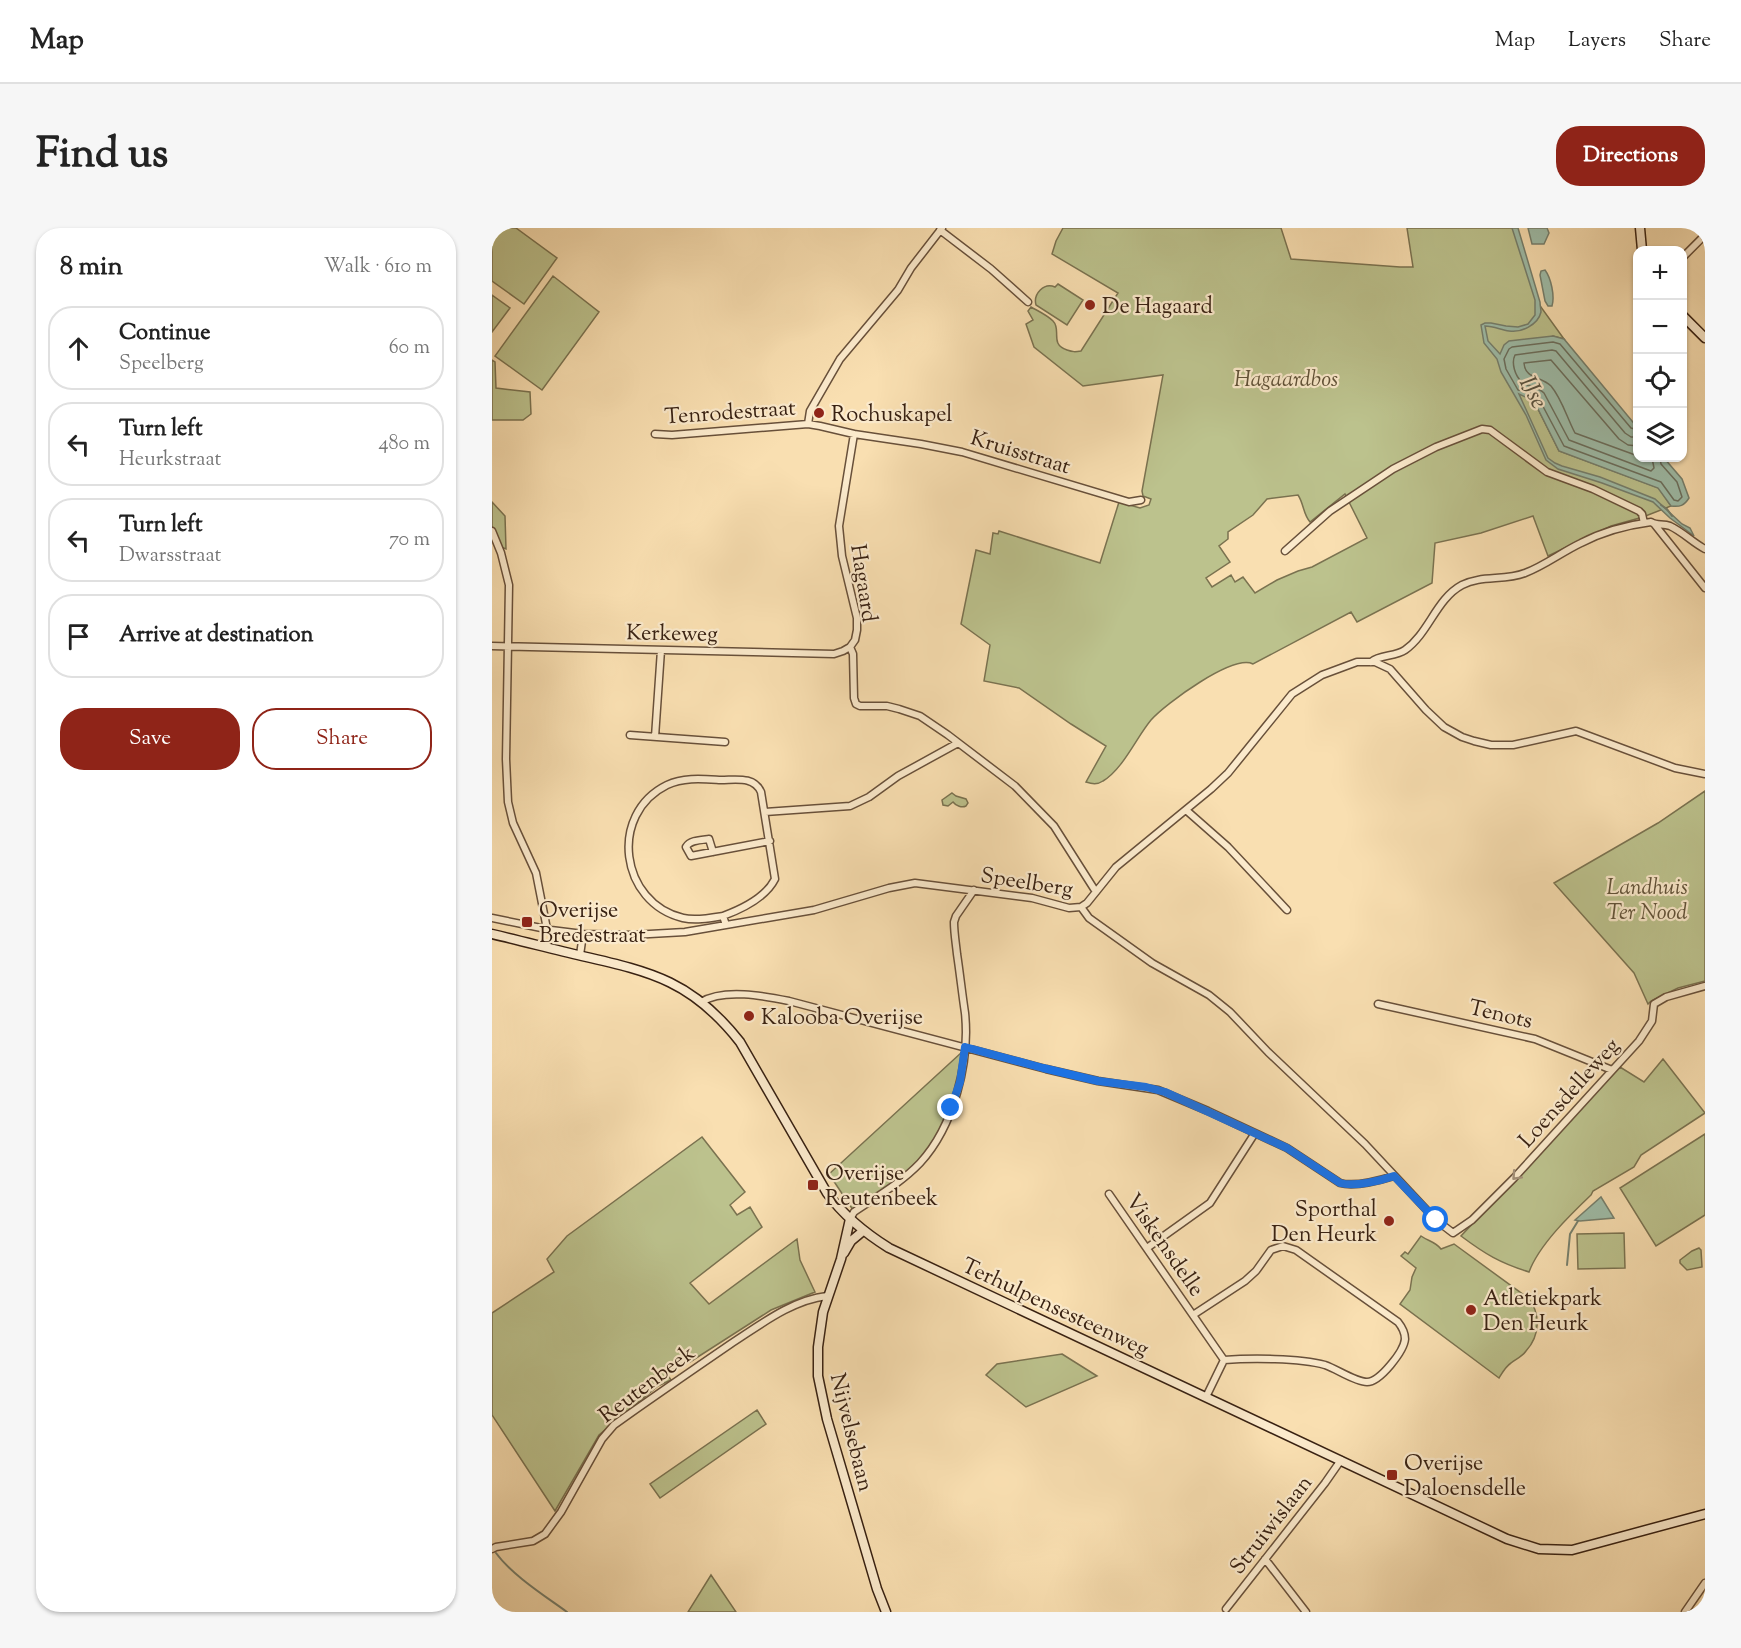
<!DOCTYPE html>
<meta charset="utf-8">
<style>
body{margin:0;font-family:"Sorts Mill Goudy",serif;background:#f6f6f6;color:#222}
.controls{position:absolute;right:18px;top:18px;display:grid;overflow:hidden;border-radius:12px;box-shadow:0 2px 4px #0004}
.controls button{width:54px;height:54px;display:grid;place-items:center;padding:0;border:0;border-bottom:2px solid #e0e0e0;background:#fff;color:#222;font:30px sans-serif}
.stop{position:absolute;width:18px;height:18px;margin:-14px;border:4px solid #1a73e8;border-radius:50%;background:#fff}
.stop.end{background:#1a73e8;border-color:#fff;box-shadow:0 2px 6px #0008}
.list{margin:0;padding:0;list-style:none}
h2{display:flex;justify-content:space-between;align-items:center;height:78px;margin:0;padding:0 24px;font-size:26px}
h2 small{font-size:20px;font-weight:400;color:#767676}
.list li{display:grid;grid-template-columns:39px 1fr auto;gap:18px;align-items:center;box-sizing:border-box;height:84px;margin:0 12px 12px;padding:0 12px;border:2px solid #e0e0e0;border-radius:24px}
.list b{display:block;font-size:22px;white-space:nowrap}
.list p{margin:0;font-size:20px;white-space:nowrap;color:#767676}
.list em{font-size:20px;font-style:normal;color:#767676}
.actions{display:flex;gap:12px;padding:18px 24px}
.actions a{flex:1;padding:14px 0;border:2px solid #8f2418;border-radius:24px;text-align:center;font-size:21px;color:#8f2418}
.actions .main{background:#8f2418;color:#fff}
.icon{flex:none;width:33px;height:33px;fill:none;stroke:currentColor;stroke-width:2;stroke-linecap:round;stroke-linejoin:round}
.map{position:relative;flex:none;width:1213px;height:1384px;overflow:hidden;border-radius:24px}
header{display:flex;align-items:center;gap:36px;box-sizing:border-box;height:84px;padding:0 30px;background:#fff;border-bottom:2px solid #e0e0e0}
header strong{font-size:28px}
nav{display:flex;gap:33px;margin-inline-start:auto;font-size:21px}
.intro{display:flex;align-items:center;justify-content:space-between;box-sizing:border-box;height:144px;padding:0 36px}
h1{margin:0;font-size:42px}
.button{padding:15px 27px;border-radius:24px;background:#8f2418;color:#fff;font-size:21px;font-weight:700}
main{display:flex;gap:36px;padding:0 36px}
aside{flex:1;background:#fff;border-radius:24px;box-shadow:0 2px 4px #0004}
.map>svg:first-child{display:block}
.green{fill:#bcc28d;stroke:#7a7250;stroke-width:1.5;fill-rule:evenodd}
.water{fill:#9ebda9;stroke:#757f6d;stroke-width:1.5}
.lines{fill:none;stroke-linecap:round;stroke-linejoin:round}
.shore{stroke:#6b6f5e;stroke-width:1.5}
.stream{stroke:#757f6d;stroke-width:2}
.minor-casing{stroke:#68503a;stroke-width:9}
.secondary-casing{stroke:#382112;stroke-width:11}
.minor{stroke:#fbeacc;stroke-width:6}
.secondary{stroke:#fbeacc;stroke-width:8}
.oneway{stroke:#a39078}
.route{stroke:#1a73e8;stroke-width:8}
.poi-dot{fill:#8f2418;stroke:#fbeacc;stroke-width:2}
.labels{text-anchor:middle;stroke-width:4.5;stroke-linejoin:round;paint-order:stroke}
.poi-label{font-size:22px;fill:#382112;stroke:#fbeacc;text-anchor:start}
.park-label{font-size:22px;font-style:italic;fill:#605137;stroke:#fbeacc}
.street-label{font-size:22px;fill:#382112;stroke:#fbeacc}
.water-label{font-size:24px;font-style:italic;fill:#57503f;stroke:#fbeacc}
</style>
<header>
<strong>Map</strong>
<nav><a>Map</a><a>Layers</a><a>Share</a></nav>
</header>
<div class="intro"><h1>Find us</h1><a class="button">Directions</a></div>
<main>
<aside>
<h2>8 min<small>Walk · 610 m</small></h2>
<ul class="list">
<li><svg class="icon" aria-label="ahead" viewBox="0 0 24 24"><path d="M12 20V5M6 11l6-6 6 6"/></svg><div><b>Continue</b><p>Speelberg</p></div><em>60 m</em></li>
<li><svg class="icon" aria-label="left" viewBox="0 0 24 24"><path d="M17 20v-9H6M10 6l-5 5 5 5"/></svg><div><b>Turn left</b><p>Heurkstraat</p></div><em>480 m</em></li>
<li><svg class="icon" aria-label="left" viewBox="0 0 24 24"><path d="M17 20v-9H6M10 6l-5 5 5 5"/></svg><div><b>Turn left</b><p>Dwarsstraat</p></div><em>70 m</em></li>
<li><svg class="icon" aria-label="arrive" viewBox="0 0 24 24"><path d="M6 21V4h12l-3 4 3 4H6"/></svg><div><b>Arrive at destination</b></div></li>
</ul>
<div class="actions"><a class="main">Save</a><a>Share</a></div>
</aside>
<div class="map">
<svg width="1213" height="1384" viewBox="0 0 1213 1384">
<rect width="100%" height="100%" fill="#f9dfb1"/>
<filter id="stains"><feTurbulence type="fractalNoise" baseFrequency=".00333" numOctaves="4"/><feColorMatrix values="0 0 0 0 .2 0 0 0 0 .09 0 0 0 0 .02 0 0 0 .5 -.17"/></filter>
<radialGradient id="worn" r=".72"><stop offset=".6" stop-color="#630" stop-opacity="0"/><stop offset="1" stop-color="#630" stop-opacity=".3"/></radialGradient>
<path class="green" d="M0,0H24L65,30L32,76L0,53Z
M571,0H789L799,31L908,39H921L915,0H1024L1046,75L1072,111L1061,108L1009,132C1019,149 1023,166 1042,173L1067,223L1167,260L1179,278L1151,289L1119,298L1056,328L1041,288L989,305L943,315L940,355L865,394L859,384L761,436C741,426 673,476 659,492C644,510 631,541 611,553C605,557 600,556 594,554L614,518L579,496L527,460L492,453L498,417L469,396L484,322L498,326L501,305L506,306L507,303L608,335L627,274L648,280L657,277L659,271L651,268L650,263L671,147L591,158L542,119L534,96L541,92L536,83L539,79C546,83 555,87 561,93C570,102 557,116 575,122C581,124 583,124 589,123L626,65L560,26L564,13ZM853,266L875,310L820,339L806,343L785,352L763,365L751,349L743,354L739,347L720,359L714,350L738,334L727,318L736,311V304L761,287L775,271L806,267C812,276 811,286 818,294Z
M61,48L107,84L50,162L3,128Z
M566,56L591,72L575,97L544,77C541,66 552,54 563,59Z
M0,67L18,80L0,104Z
M0,132L3,134L4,160L38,164L39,186L31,192H0Z
M0,274L13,288L14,321L9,319L0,298Z
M1213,563V753L1186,760L1159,773L1156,776L1142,745L1062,655L1166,595Z
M460,565L464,568L474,571L476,575L474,578C470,580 464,578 461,574L456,578L451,577L450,572Z
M470,824C467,870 447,918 411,948C396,960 377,971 361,982L337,946Z
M1171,831L1213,885L1149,927L1142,939L1101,963L1099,967C1078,987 1047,1017 1037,1044C1008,1035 993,1026 969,1008L1128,839L1152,854Z
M1213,906V987L1164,1018L1128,960Z
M210,909L253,964L238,977L245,987L258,979L270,999L198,1055L217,1076L305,1011L308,1032L323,1064L279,1082L198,1134L173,1143L179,1152L166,1158L107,1207L63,1283L0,1187V1085L62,1044L55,1031L75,1008Z
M1132,1005L1133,1040L1086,1041L1085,1006Z
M929,1008C936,1013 944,1014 949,1021L962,1016L1036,1070C1049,1085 1048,1108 1034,1123C1030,1129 1024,1131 1019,1135C1014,1138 1010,1145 1007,1150L908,1076L918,1062L920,1049L924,1040L909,1028L913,1024L916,1026Z
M1207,1020L1209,1022L1210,1039L1195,1042L1188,1035V1032L1200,1023Z
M570,1126L605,1148L534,1179L494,1147L505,1136Z
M265,1182L274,1196L168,1270L158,1256Z
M219,1347L244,1384H196Z"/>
<path class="water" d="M1020,0H1026L1048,74C1048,78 1049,81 1049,84C1046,97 1029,105 1017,103C1009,102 1002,98 993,98L996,113L1008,126L1012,117L1017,113L1061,108L1072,111L1145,199L1146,230H1172L1190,251L1197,270C1192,278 1188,279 1179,278L1166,260L1067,223L1042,173L1027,166L1056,230L1063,235L1070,238L1108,249L1163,271L1190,296L1198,300L1202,308L1178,290L1161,274L1110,255L1066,241L1054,232L1034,187L1009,144L1005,131L992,115L989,97L993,95H999L1014,98L1026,99L1036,96L1043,87V72Z
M1036,0H1055L1057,5L1052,16H1040Z
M1053,42C1059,50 1063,68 1060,78H1056L1053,73L1048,47L1049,43Z
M1109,969L1122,990L1088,993L1083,992Z"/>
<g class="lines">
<path class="shore" d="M1146,202L1139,200L1068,116L1061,114L1020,119L1017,121L1012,131L1014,141L1026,162L1033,163L1046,169L1072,218L1169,254L1182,272L1186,273L1190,269L1185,254L1169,236L1168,230
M1146,209H1139L1133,205L1064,123L1060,122L1023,127C1019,135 1023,148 1030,154C1036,159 1046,159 1052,165L1077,212L1159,243L1162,240L1160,230
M1146,218L1136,217L1127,211L1059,132L1032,135C1033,151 1049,148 1059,158C1070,171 1075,190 1083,205L1146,228"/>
<path class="stream" d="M1169,277L1175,281L1180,288
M1075,1037L1078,1006L1086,993
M4,1325C20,1347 53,1368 75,1384"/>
<g class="minor-casing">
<path id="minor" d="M448,2L499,41L536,74
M1190,30L1213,7
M316,196L318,183L348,131L406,62L419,40L450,0
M362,206L429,216L470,224L637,274L649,272
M1163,297L1213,360
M0,303L9,325L17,357L14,531L16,574L21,595L44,645L55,701
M793,323L838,283L901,241L944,219L990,201L998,202L1055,244L1101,261L1147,283L1150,286L1152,295
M0,418L342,426L351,423L358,419L363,412L365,402V390L350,328L347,298L362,206L328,198L316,196L180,207L163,206
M358,419L361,426L362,470L364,476L368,478H395L407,481L428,488L456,507L523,558L562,598L604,664
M879,434C888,426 903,429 913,422C937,405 944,371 970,357C989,347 1013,353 1033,345C1052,338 1070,324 1089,315C1110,304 1136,297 1159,294C1165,298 1171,295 1178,298C1191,304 1201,315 1213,321
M138,507L233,514
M163,509L169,422
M694,582L736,619L795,682
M273,584L358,578L377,569L406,548L466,515
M221,624L217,611C209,612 198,612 194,619L199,628L278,613
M589,679L597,690L660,735L717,767L738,784L776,824L873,916L944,992L961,1005L980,992L1022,950L1147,813L1160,793L1162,776L1174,769L1213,758
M589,679L595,675L624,639L719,561L736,545L800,466L830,447L865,434H883L898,441L934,482L952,499L970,509L982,513L999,517H1021L1084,503L1183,540L1213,546
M231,688C219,690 204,693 191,690C128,675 116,586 175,557C192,549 211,551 229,552C244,552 262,548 269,564L283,651C274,669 250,681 231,688L234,697
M0,690L59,702L91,706L140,707L193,704L322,682L397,660L423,655L540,670L577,680L589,679
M88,727L91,706
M209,774C232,760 272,768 297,773L554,841L606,853L666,862L716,883L795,920L848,955C862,959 889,952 902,948
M886,776L1043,811L1120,842
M617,966L732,1132
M358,991L362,984C384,969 409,955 428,935C462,898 478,834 473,785C470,765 468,746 465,726C464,716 462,705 462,694L464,688L482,662
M655,1020L718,975L763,905
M701,1087L753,1053L764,1043L779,1022L791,1018L804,1022L906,1094C910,1099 913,1105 913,1111C912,1123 888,1154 875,1154C863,1154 845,1141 833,1137C807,1130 759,1130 732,1132
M714,1169L732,1132
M0,1321L4,1319L41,1313L53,1306L69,1284L110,1211L122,1197L136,1187C170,1163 205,1139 240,1115C268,1097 300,1072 335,1068
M773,1331L814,1384
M734,1381L833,1255L849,1232
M1193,1384L1213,1355"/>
</g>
<g class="secondary-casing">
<path id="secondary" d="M1148,0L1150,22
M1190,87L1213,110
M0,706C30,713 60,721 90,728C161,744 201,754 248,814L335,965C352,988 373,1005 397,1020L1015,1311L1047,1321L1080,1322L1213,1286
M358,991L349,1031L331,1084L326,1119V1148L335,1191L385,1361L394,1384
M352,1025L359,1013L371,1003"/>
</g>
<use href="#minor" class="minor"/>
<use href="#secondary" class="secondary"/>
</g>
<defs><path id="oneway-chevron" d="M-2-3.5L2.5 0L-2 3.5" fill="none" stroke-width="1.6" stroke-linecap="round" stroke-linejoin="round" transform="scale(1.5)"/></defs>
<use class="oneway" href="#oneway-chevron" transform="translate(1024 948) rotate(133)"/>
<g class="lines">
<path class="route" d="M459,880L468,854L473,819L551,840L606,853L654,859L673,864L795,920L848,955C862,959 888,953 902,948L944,992"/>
</g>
<g class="poi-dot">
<circle cx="598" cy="77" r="6"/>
<circle cx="327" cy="185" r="6"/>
<rect x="29" y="688" width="12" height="12" rx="3"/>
<circle cx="257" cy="788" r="6"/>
<rect x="315" y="951" width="12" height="12" rx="3"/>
<circle cx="897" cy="993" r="6"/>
<circle cx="979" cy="1082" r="6"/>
<rect x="894" y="1241" width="12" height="12" rx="3"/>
</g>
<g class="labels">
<g class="poi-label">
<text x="610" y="85">De Hagaard</text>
<text x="339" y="193">Rochuskapel</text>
<text x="47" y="689">Overijse<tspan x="47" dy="25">Bredestraat</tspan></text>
<text x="269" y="796">Kalooba Overijse</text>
<text x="333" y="952">Overijse<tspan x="333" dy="25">Reutenbeek</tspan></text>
<text x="885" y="988" text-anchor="end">Sporthal<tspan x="885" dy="25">Den Heurk</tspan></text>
<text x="991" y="1077">Atletiekpark<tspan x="991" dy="25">Den Heurk</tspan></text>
<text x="912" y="1242">Overijse<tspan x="912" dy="25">Daloensdelle</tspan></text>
</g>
<g class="park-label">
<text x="794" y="158">Hagaardbos</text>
<text x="1155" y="666">Landhuis<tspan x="1155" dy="25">Ter Nood</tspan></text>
</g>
<g class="street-label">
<text transform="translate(238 183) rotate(-4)" y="8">Tenrodestraat</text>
<text transform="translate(529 223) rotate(17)" y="8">Kruisstraat</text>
<text transform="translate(373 355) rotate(81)" y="8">Hagaard</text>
<text transform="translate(180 404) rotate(1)" y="8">Kerkeweg</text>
<text transform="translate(535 653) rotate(9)" y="8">Speelberg</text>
<text transform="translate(1009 785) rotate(13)" y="8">Tenots</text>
<text transform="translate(1076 864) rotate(-48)" y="8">Loensdelleweg</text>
<text transform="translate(674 1016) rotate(55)" y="8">Viskensdelle</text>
<text transform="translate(564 1078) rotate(25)" y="8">Terhulpensesteenweg</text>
<text transform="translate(154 1155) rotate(-37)" y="8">Reutenbeek</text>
<text transform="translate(361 1204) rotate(76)" y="8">Nijvelsebaan</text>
<text transform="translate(778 1296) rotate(-52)" y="8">Struiwislaan</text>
</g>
<g class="water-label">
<text transform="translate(1042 164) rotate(62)" y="8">IJse</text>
</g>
</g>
<rect width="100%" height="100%" filter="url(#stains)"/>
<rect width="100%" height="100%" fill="url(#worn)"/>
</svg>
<div class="controls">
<button>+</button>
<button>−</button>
<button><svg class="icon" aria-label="locate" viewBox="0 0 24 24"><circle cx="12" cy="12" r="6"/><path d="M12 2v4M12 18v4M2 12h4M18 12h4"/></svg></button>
<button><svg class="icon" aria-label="layers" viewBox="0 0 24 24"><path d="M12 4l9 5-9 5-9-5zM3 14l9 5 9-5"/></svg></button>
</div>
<div class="stop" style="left:944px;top:992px"></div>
<div class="stop end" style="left:459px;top:880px"></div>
</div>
</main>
